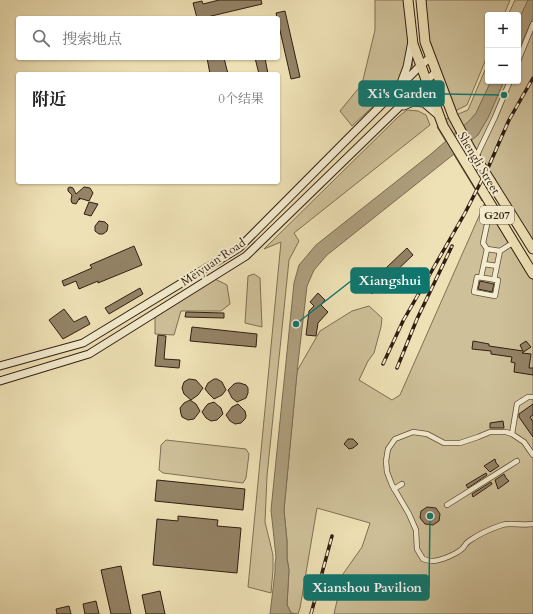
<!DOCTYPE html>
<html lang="zh">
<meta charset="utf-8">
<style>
body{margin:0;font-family:Cardo,"Noto Serif SC",serif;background:#f2f2f2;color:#222}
.controls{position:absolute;right:12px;top:12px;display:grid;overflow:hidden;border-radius:4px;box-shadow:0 1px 3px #0004}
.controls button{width:36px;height:36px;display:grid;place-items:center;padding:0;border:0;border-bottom:1px solid #e0e0e0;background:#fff;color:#222;font:20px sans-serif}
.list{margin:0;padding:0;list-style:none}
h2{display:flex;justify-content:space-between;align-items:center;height:52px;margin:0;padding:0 16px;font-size:17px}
h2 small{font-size:13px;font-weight:400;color:#767676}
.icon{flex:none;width:22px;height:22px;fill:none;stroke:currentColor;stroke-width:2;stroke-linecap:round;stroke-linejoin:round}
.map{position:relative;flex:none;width:533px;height:614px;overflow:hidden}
.search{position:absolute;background:#fff;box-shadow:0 1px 3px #0004;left:16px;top:16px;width:264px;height:44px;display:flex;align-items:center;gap:10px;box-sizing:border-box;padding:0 14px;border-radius:4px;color:#767676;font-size:15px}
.panel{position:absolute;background:#fff;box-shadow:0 1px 3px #0004;left:16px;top:72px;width:264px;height:112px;border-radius:4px}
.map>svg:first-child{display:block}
.green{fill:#cec099;stroke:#806f55}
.water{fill:#ae9f7d;stroke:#7c6b52}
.building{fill:#948366;stroke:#321e11}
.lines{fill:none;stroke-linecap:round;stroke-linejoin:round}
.street-casing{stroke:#614f3a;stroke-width:6}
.secondary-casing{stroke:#321e11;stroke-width:9}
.highway-casing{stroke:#321e11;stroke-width:11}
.street{stroke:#f4eccf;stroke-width:4.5}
.secondary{stroke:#f4eccf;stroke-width:7}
.highway{stroke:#eee1b5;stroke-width:9}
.rail-casing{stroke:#321e11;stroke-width:3.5}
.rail{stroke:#f4eccf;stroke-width:2;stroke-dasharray:6;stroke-linecap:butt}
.labels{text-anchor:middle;stroke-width:4;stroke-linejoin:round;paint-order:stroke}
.shield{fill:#f4eccf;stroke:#6c5c4a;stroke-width:1}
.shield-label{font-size:11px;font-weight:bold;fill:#321e11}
.street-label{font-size:12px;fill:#321e11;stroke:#f4eccf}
.leader{fill:none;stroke:#0f766e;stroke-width:1.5}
.callout-dot{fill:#0f766e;stroke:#f4eccf;stroke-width:1.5}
.callout{fill:#0f766e;stroke:#0f766e;stroke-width:1.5}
.callout-label{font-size:13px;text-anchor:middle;font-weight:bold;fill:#fff}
</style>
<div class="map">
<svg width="533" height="614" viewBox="0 0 533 614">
<rect width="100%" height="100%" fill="#eee1b5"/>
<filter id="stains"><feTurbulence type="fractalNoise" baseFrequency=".005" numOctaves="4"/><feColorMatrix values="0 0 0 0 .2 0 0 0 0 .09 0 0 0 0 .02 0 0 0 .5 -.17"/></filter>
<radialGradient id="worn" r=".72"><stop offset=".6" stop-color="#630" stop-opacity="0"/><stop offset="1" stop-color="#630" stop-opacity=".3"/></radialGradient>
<path class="green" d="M375,0H405L413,69L352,126L340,111L362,84L375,30Z
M424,0H510L504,15H488V54L467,105L455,111L428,40Z
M515,0H533V249L494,187L495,178L482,201L437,127L444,120L468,110L488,63V81H518V15H508Z
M407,110L418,111L426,115L430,125L294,233L299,241L289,260L267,476L265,522L273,555V570L271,593L248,587L281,242L264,249L398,117Z
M487,198L533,274V614H334L343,574L362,547L370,523L317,508L300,608L298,614L291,613L287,605L289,570L287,558V541L284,510L297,371L320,331L352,311L369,306L382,318L381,327L374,353L368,361L359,380L392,400L400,395Z
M254,274L260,278L262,327L245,323L248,276Z
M215,279L227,285L230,304L221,311H181L174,335L155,334V316Z
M166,440L246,449L249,454L246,478L243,483L163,473L159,470L161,445Z"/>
<path class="water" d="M528,0H533V18L518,51V21Z
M491,81H504L489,116L478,135L327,255L314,270L307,286L298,363L284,510L287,541V558L289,570L287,605L291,613L294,614H270L275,572V564L276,557L271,510L294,283L299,265L316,245L431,154L469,121L476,113Z"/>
<path class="building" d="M219,0H261L262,4L203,18H197L193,3L202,1L203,4Z
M285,11L300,77L291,79L276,13Z
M207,58H224L228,74H210Z
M255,58H265L268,74H259Z
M70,187L73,188L76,194L84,187L90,188L93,193L89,201L79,198L80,200L79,199L76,204L72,203L71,200L72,195L68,191V188Z
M89,202L98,204L91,216L84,214Z
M99,221L105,222L108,225L107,231L103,234H99L95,231V226Z
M134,246L142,265L98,283V281L79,289L76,281L64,286L62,281L92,268L90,265Z
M407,248L413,255L372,294L366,287Z
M480,281L494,284L492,292L478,289Z
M140,288L143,294L109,314L105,308Z
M318,293L325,300L321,305L328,312L318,323L316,336L306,335L309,311L314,306L310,302Z
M64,309L74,322L86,316L90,324L63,339L49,320Z
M186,312L224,313V318L185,317Z
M192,327L257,334L256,347L190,341Z
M158,335L166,336L164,359L180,360L179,368L155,366Z
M473,341L489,344V346L523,351L520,345L526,341L531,347L522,353L531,354L529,368H533V375L514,372L515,363L511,362L512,357L491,354V351L472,349Z
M189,379L196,380L203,388L198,395L191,400L184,394L182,388L184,382Z
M214,379H217L222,382L226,390L222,395L214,399L209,394L205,389L208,383Z
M237,383H240L246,385L248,388V393L246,398L237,402L232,398L228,390L234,384Z
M190,400L196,404L200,411L194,419L188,420L182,417L181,414L180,408L184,403Z
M214,402L221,408L223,414L217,420L211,421L206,418L202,412L206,406L208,404Z
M238,404L245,411L246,416L245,419L241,423L235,424L230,421L226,415L232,407Z
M533,404V415L530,417L533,422V437L519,417V414Z
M503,421L504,428H490V423Z
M348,439H353L358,444L353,448L349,449L344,444Z
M495,459L496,463L499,466L490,472L484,466Z
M486,473L487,475L468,488L466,485Z
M504,474L506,478L509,481L498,489L495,480Z
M157,480L245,489L243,510L155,501Z
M491,482L492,484L473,497L472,494Z
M427,507L436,508L440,514L439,521L433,525L425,524L420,518L421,511Z
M178,516L218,520L217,526L241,528L237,573L153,565L157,519L178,521Z
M121,566L131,614H111L101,570Z
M160,591L165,614H146L142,595Z
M96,601L99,614H85L83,604Z
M69,606L71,614H57L56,609Z"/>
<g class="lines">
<g class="street-casing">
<path id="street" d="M518,61L533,24
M476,157L495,117L510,81
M491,206L483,243L487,249L500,251L514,242
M484,264L497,266
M477,277L498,280L495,296L474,292Z
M481,277L487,249
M494,280L500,251
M512,434L517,404L528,397H533
M533,455L524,442L512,434L506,432H490L478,437L460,443H444L427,434L413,432L395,439L388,449L386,461L387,472L392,485L409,514L416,530L417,549L423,559C426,560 429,561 432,561C440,561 457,554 463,548C465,545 466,543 469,541C479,534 490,529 502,525C512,522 523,526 533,524
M394,489L402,484
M447,505L517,461"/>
</g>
<g class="secondary-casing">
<path id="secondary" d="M401,83L407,67L412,41
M404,106L413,102L424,103L438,115
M0,366L83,343L239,248L420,66L431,57
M0,381L89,354L246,256L426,81L436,72"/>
</g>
<g class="highway-casing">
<path id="highway" d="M408,0L413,44L443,126L533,274
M421,0L425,42L453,116L471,150L533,249"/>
</g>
<use href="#street" class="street"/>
<use href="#secondary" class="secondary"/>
<use href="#highway" class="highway"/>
<g class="rail-casing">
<path id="rail" d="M383,364L403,321L465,213L488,168L509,120L533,78
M397,368L417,319L452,246
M311,614L332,536"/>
</g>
<use href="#rail" class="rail"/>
</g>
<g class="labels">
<rect class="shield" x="480" y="206" width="34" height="18" rx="3"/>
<g class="shield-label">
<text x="497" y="219">G207</text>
</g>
<g class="street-label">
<text transform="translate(479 163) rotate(59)" y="4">Shengli Street</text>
<text transform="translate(213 262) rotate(-34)" y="4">Meiyuan Road</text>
</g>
</g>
<path class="leader" d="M504 95L444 94M296 324L351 281M430 516L429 588"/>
<g class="callout-dot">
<circle cx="504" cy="95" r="4"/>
<circle cx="296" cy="324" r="4"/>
<circle cx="430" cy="516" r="4"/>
</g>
<g class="callout">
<rect x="359" y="81" width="85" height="25" rx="4"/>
<rect x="351" y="268" width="78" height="25" rx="4"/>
<rect x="304" y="575" width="125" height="25" rx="4"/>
</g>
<g class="callout-label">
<text x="402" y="98">Xi's Garden</text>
<text x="390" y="285">Xiangshui</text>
<text x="367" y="592">Xianshou Pavilion</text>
</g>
<rect width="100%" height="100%" filter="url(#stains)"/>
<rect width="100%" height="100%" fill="url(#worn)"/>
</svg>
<div class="controls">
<button>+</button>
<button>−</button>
</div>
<div class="search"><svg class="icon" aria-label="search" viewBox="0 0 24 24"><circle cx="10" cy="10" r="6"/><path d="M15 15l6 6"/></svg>搜索地点</div>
<section class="panel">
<h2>附近<small>0个结果</small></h2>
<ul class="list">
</ul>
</section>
</div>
